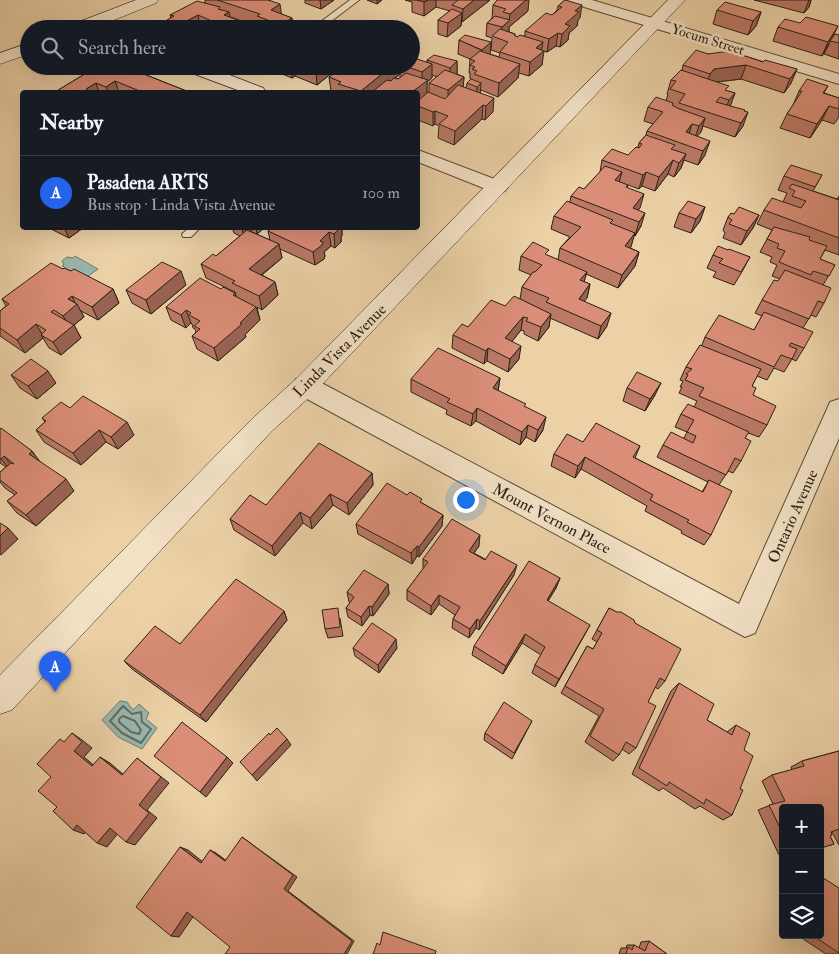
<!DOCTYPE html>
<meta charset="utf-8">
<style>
body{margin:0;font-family:"IM FELL Double Pica",serif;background:#20242c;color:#f1f3f6}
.controls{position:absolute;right:15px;bottom:15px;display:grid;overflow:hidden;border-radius:5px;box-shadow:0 5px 20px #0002}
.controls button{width:45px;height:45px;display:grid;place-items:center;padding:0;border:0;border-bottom:1px solid #363941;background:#171b24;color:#f1f3f6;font:25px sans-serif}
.you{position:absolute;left:465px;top:499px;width:18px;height:18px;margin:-12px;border:4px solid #fff;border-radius:50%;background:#1a73e8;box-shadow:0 0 0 8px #1a73e833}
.badge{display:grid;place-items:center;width:32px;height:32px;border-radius:50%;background:#2563eb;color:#fff;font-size:16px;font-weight:700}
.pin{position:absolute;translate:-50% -41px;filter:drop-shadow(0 1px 2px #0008)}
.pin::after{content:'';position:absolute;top:26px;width:18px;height:15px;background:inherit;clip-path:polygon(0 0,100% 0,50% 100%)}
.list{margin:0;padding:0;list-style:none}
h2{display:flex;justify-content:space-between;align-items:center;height:65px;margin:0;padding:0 20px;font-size:21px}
h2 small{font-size:16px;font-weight:400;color:#9ea1a6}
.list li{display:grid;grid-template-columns:32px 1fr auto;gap:15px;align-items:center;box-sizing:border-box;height:75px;padding:0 20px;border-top:1px solid #363941}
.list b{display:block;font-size:19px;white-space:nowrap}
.list p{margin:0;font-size:16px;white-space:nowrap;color:#9ea1a6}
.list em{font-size:16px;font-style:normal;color:#9ea1a6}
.icon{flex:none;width:28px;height:28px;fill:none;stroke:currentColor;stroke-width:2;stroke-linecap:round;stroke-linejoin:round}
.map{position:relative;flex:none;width:839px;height:954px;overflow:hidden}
.search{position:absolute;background:#171b24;box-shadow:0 5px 20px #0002;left:20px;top:20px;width:400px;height:55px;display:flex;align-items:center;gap:12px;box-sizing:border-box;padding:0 18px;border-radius:28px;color:#9ea1a6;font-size:19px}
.panel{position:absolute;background:#171b24;box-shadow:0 5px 20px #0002;left:20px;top:90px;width:400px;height:140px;border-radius:5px}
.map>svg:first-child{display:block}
.water{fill:#99b6ac;stroke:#6d7a70}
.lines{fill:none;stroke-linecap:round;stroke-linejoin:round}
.shore{stroke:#626b61;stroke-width:2}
.lane-casing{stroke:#5b4c3a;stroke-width:2}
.street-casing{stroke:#5b4c3a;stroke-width:2}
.secondary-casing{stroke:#2b2016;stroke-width:1}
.lane{fill:#f3e1c6;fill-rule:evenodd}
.street{fill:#f3e1c6;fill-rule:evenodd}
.secondary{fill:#f3e1c6;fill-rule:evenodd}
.wall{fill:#bb7966;stroke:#2b2016;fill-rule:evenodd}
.shaded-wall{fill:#996353;stroke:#2b2016}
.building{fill:#da8d77;stroke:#2b2016}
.labels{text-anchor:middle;stroke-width:5;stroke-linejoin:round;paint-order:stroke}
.far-street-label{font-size:14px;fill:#2b2016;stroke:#f3e1c6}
.street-label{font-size:16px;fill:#2b2016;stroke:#f3e1c6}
</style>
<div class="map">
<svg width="839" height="954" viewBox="0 0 839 954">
<rect width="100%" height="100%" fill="#ecd1a7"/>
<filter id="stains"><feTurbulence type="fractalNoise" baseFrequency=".004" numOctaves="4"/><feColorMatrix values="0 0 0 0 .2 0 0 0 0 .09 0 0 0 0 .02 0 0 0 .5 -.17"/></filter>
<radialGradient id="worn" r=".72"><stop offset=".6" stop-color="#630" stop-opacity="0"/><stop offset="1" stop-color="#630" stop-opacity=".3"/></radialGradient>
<path class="water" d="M75,256L98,269L84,279L62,266L64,265L62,261L67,257L73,258Z
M120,701L127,702L133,710L139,704L149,713L146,719L157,728L142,749L118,737L102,720Z"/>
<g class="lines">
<path class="shore" d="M123,706L132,714L141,712L142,722L151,729L141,743L122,733L110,721Z
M123,716L135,721L141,730L139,734L131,732L119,722V719Z"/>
<g class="lane-casing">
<path id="lane" d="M350,0H359L321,29H311Z
M189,228H200L191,237H183L182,234Z"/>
</g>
<g class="street-casing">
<path id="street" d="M568,0H592L839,74V84L571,3Z
M182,66H206L263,88L266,92H243L184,70Z
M418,150L505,183L508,187L505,191L498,193L491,191L418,162Z
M305,377L314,379L739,604L827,409L830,402L839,399V438L755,633L745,637L296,393L293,386L296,379Z"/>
</g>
<g class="secondary-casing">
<path id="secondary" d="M136,0H158L156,3L92,29H69L71,25Z
M668,0H685L314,393L272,431L12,710L0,714V675L254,417L296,379Z
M29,43V54L0,64V53Z"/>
</g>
<use href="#lane" class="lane"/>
<use href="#street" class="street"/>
<use href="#secondary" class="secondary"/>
</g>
<path class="wall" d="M205,0H271L270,1L281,14L292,18L293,29H259V27L230,17L255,26V29H169L167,20L171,18L170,15L205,3Z
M305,0H334L321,9L305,3Z
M367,0H382L377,4Z
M405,0H490L462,22H461V26L447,37L438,34V20L450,11L436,7L424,16L412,12V2Z
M565,0L580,18L578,20L577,26L569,33L568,40L560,47L556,46L547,52L543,51L542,65L529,76L519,73L518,78L498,97L481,90L480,93L493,112L485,120L482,119L454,145L438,138L439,126L435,124L433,126L418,120V92H334L331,91L329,77L364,69L369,66H411L427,62V60L457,61V74L464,77L463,87L466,88L467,83L471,79H470V73H469L470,59L458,54L459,40L490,54L499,57L500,53L491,50L492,38L486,36L487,23L492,18L493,5L528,11L509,27V32L515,34V36L517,37L525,36V31L552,15L557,10L558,6ZM400,74V78L398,79L395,78ZM432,75L437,77L429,83V93H427V82L432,78Z
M754,0H811L809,7L804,13Z
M717,10L761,12L756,26L748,35L713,24Z
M778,27L832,38L839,35V59L824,54L829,44L822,56L773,41Z
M708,54L763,62L797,69L791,83L784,93L741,79L716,82L727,91L735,93L730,106L745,111L743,126L735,137L703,126L701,132L697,136L705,155L698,165L684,160L681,168L674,177L668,174L655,191L642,186L639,189L628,185L627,188L640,208L638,210L641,226L635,236L634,235L630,248L639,252L635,266L618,288L586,274L584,282L590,284L587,298L584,301L607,326L598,339L550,318L549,327L538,341L524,334V331L521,330L512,341L519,359L508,372L487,361L484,364L452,348L453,335L505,306L520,299L522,287L531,275L519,270L521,256H548L558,260L560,248L570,237L551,229L554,216L570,202L571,196L584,189L600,172L602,160L628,155L638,147L639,143L646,135L647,131L653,124L644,121L648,107L666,101L668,94H667L671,80L682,70L683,65Z
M98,66H134L136,71L189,92H55Z
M280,66H338L339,67L317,85L295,76L292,78L282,74Z
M828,86L824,93L839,98V117L834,124L822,120L810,138L780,128L787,114L793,105L799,91Z
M822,175L813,191L837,199L839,196V255L825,250L820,259L835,265L823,285L824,303L816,317L811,315L803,328L804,348L796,361L792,359L784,372L774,368L767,380L757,376L752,386L753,395L767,425L759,437L748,433L745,438L741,461L733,473L728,471L719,485L711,535L704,545L681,533L682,531L645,511L647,506L581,469L575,478L551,466L554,454L583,442L640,446L635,458L702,492L708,482L657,457L663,445L684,438L687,432L675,427L681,414L694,407L697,401L679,393L682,387H680L683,381L680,380L686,367L702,345L705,337L754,330L762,316L755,313L762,300L780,279L772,276L777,265L770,262L772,257L760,252L772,230L757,224L764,210L783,202L787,193L778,190L784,176Z
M705,207L700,221L691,233L674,227L679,213Z
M734,214L759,215L753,228L741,245L723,238L725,233L723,230L728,217Z
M49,228H83L69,238Z
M232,228H264L257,234L251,232L270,240L268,231L272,228H342V235L341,237V242L335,248L331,246L324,252L325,256L324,259L315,265L280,249L282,258L262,275L275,282L278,295L262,310L257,307L260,320L245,335L246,337L218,361L197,349L192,336L196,332L195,329L193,328L192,324L191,323L186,328L171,320L166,307L221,289L235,293L236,296L235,292L206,278L201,264L216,256L240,236L234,233Z
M728,250L750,257L743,270L734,285L713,277L716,272L707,268L713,255Z
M63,269L113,289L119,303L98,320L81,311L84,317L74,325L81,338L61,355L49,348L43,338L25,353L0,336V311L6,306L2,299Z
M186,285L151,314L132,303L126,290Z
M11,375L56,383L37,399L20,388Z
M500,378L498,391L525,407L543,430L535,442L526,437L520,445L476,421L471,426L446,414L447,410L411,392V379Z
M627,388L655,395L645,411L623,401Z
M42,418L134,435L118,449L106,442L81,465L44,442L36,430L45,422Z
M0,429L32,451L39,461L74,491L36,526L17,513L7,501L15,495L5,488L0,482V472L6,467L0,463Z
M372,473L373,485L349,515L333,505L312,529L303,523L275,556L234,530L230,519L266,505Z
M422,503L443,515L442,526L419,557L417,556L412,564L358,534L356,524Z
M479,546L474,553L514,575L479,630L476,628L469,638L452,628L453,619L455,615L439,604L431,615L407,600V590L423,569V559Z
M560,578L556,588L548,601L585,634L555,687L532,673L535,665L541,655L522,643L503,674L472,655L474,646Z
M388,584L389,594L373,616L370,615L362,626L348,617L346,608L350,603L349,602L347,592Z
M609,608L635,623L665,681L658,689L655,687L648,702L636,748L629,754L622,749L619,755L613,761L585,742L599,716L561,693L587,646L593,649L597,642L592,639Z
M284,611L287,620L206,722L132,669L124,661Z
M340,618L343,636L328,638L325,629Z
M353,648H397L379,673L355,656Z
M679,683L707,720L727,732L736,725L744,750L740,789L732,815L723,820L700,806L695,809L663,788L659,791L632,774L671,691Z
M532,721L512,759L484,740L485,733Z
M839,751V845L832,832H831L830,836L834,844L820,848V808H783V854L779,855L758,810L773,804L762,781L772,775L792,770L791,767L802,761Z
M839,888V954H826L797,935H820Z
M649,941L667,954H619L621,948H626L627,945H634L639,948L641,942Z"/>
<path class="shaded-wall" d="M320,0H334L321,9Z
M377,0H382L377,4Z
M428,0H436V7L424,16V2Z
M474,0H490L462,22L463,9Z
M526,0H529L528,11L509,27V34L500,39L502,27L509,21L510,14Z
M809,0H811L809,7L804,13Z
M280,4L282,18L271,10Z
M582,5L580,18L578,20L577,26L569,33L568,40L560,47L562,34L565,24L575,11Z
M229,12L232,26L224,15Z
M761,12L756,26L748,35L753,21Z
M462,13L461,26L447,37L448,23Z
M198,15L201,29H180L179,25Z
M292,18L293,29H281V25Z
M838,26L831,40L822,56L828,42Z
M558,33L556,46L547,52L549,39Z
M491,42L490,56L481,64L482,50Z
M543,42L541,53L544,51L542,65L529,76L530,62L536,48Z
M457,61V75L450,82V68Z
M432,64V78L427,82V94L418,102V92H412L422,84V72Z
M520,64L518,78L498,97L499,83Z
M746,65L741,79L709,83L705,87L710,74L714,69Z
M127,66H134L138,76L126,67Z
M291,66H294L295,76L292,78Z
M321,66L339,67L317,85L316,71Z
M392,66H400V74L377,92H361V91Z
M797,69L791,83L784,93L790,79Z
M464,77L463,90L448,104V90Z
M115,81L119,92H108L106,87Z
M96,83L99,92H88L86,89Z
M481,83L480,96L476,101L477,87Z
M735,93L730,107L724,114L729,100Z
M494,98L493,112L485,120L486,106Z
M483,105L482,119L454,145L455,131Z
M829,106L822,120L810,138L817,124Z
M435,111V124L433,126V112Z
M748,112L743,126L735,137L741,123Z
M705,118L701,132L694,140L699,126Z
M692,124L688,138L686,132Z
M710,141L705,155L698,165L703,151Z
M686,154L681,168L674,177L679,163Z
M673,160L668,174L655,191L659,177Z
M622,172L618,186L615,180Z
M646,172L642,186L639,189L643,175Z
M644,194L640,208L631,219L633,208Z
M705,207L700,221L691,233L696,219Z
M645,213L641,226L635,236L639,222Z
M759,215L753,228L741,245L747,231Z
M64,228H83L69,238Z
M242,228H251L252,231L244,238Z
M256,228H264L257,234Z
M336,228H342V235L341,237V242L335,248L334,234Z
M329,232L331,246L324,252L325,256L324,259L315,265L313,252L320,241Z
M635,233L631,247L621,260L625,246Z
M279,244L282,258L252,282L249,269Z
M639,252L635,266L618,288L622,275Z
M181,271L186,285L151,314L146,300Z
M587,272L583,285L580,280Z
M275,282L278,295L262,310L259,296Z
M590,284L587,298L576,312L579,299Z
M113,289L119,303L98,320L92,307Z
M72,296L76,305L77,304L84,317L74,325L81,338L61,355L53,342L70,328L63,316L68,299Z
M256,307L260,320L245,335L246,337L218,361L214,348Z
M186,310L191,323L186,328L181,315Z
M611,313L607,326L598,339L601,326Z
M551,314L549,327L538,341L541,327Z
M523,317L521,330L504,352L505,338Z
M36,324L43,336L41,335L43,338L25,353L17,340Z
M521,346L519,359L508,372L510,359Z
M488,348L487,361L484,364L486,351Z
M48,371L56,383L37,399L28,386Z
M500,378L498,391L493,388Z
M661,383L655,395L645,411L650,399Z
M477,408L476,421L471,426L473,414Z
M546,417L543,430L535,442L538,430Z
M127,422L134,435L118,449L111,437Z
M528,425L526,437L520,445L522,432Z
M99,430L106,442L81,465L73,453Z
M32,451L41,463L29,454Z
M4,456L14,468L11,471L1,459Z
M585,457L581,469L575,478L578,466Z
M372,473L373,485L349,515L347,503Z
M66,479L74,491L36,526L26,515Z
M330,494L333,505L312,529L310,518Z
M300,512L303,523L275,556L272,546Z
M443,515L442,526L419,557V547Z
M8,528L18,539L1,555L0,554V536Z
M480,535L479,546L468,561L469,551Z
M417,546V556L412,564L411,553Z
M517,565L514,575L479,630L480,621Z
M560,578L556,588L543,609L547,600Z
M388,584L389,594L373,616L372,607Z
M439,595V604L431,615V606Z
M369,606L370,615L362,626L361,617Z
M284,611L287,620L206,722L200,715Z
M477,619L476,628L469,638L470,629Z
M590,625L585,634L555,687L559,679Z
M525,634L522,643L503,674L506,666Z
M396,639L397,648L379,673L378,665Z
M72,733L82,740L92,748L84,757L102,772L92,766L74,751Z
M287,739L291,745L257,781L252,775Z
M100,757L110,763L131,781L122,775Z
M227,757L233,763L206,797L200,792Z
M137,758L169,783L147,810L157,818L135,845L126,842L139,805Z
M77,825L88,829L84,834L73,830Z
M110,828L119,832L107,847L97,843Z
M242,837L297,877L288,891L354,941L347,954H344L284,889Z
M180,847L188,850L208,866L201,863Z
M210,850L216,853L231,864L225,861Z
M187,912L195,914L179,937L171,936Z"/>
<path class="building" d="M217,0H268L280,4L271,10L292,18L281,25L257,16L260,14Z
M417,0H428L424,2Z
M457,0H474L463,9L452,5L458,0Z
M497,0H526L510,14L503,12L506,9L493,5Z
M565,0L582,5L575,11L579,12L565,24L570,26L562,34L558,33L549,39L525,31L546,13L552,15L562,7L558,6Z
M197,1L220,7L218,9L229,12L224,15L255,26L251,29H227L228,28L198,15L179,25L167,20L174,16L170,15Z
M725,2L761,12L753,21L717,10Z
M452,9L462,13L448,23L438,20Z
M495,16L510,20L502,27L487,23Z
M806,17L838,26L828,42L778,27L785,19L800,23Z
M500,29L515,34L514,35L517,37L520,35L543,42L536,48L544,51L530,62L500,52L508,42L492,36Z
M835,34L839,35V43L830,41Z
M465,35L491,42L482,50L459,40Z
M696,50L708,54L730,51L763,62L765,60L797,69L790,79L746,65L714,69L710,74L683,65Z
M480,51L520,64L499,83L474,74L477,71L472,69L475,67L470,65L475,61L470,59Z
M434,55L457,61L450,68L427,60Z
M411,57L432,64L422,72L405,66H411Z
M98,66H127L126,67L189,92H142L115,81L106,87L96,83L86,89L89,92H55Z
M304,66H321L316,71Z
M344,66H356L364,69L369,66H392L361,91L338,84L341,82L329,77Z
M445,70L464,77L448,90L429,83Z
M681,70L729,86L725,90L735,93L729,100L720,97L716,102L745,110L744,111L748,112L741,123L679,103L685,94L670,89L676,81L671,80Z
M406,73L428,80L412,92H372L387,80L391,81L394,78L398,79Z
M471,79L481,83L477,87L467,83Z
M807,79L828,86L823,93L839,98V109L829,106L817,124L787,114L802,91H799Z
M458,85L494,98L486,106L483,105L455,131L439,124L448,116L435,111L433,112L418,106V101L428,92L445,99Z
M656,97L673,103L672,105L677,108L705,118L699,126L692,124L686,132L710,141L703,151L647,131L663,112L648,107Z
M646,135L675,145L671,149L686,154L679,163L673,160L659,177L646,172L643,175L602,160L612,149L628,155L636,147L639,148L642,144L639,143Z
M791,165L822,175L815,187L784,176Z
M605,166L622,172L615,180L628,185L626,187L644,194L633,208L645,213L639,222L571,196L579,187L584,189Z
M792,184L839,200V238L764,210L772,198L801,208L806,201L792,196L795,191L789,188Z
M567,201L613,220L610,223L635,233L625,246L639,252L622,275L560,248L581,227L554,216Z
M688,201L705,207L696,219L679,213Z
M739,207L759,215L747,231L729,224L732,220L728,217L731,213L734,214Z
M774,227L810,237L809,240L827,246L820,259L835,265L829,276L813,271L811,275L779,262L785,251L777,248L779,244L767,239Z
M272,228H340L334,234L329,232L320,241L323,242L322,245L313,252L268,231Z
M247,230L279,244L249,269L275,282L259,296L232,283L235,281L201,264L213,254L216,256Z
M533,242L549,250L545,254L587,272L580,280L590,284L579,299L611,313L601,326L546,302L549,298L522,287L533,272H535L542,265L521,256Z
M718,246L728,250L729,249L750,257L741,272L719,263L723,259L713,255Z
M162,262L181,271L146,300L126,290Z
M51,263L63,269L64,268L71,271L74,269L113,289L92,307L72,296L68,299L77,304L63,316L54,310L51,312L74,325L53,342L41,335L46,330L36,324L17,340L0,328V311L9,304L2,299Z
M785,270L831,288L824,303L818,301L809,319L762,300L774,280L778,281Z
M200,278L221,289L223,287L235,293L233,295L256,307L240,323L242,324L214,348L192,336L200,329L194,326L200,321L189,315L191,313L186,310L181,315L166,307Z
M514,296L551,314L541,327L526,321L528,318L523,317L505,338L521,346L510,359L488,348L486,351L453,335L462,324L468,327L491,300L505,306Z
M764,312L813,332L804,348L791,343L789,346L797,349L792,359L781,355L774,367L705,337L719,315L754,330Z
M700,345L761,369L752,386L756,388L753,395L776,406L767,425L699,396L704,388L685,380L688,375L686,374L692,369L686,367Z
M438,348L500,378L493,388L526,404L524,406L546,417L538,430L528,425L522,432L477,408L473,414L447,402L450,399L411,379Z
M31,359L48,371L28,386L11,375Z
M637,372L661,383L650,399L627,388Z
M83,396L127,422L111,437L99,430L73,453L36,430L46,421L42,418L61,402L70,408Z
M688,404L749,432L745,438L751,441L741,461L735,458L726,475L663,445L671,432L693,443L696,436L687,432L694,420L681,414Z
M596,423L640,446L633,457L703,492L709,480L732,491L711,535L687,522L689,520L650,500L653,495L585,457L578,466L554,454L567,434L583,442Z
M1,428L32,451L29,454L66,479L26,515L7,501L17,493L0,480V472L11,463L14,464L4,456L1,459L0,458V429Z
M319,443L372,473L347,503L330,494L310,518L300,512L272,546L230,519L250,495L266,505Z
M387,483L407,495L410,492L422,499L420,502L443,515L419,547L417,546L411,553L356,524Z
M452,519L480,535L469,551L485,560L491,551L517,565L480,621L477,619L470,629L453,619L460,607L439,595L431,606L407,590L428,562L423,559Z
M0,523L8,528L0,536Z
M529,561L560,578L547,600L590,625L559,679L535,665L545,647L525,634L506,666L474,646Z
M364,570L388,584L372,607L369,606L361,617L346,608L354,597L347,592Z
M236,579L284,611L200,715L124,661L155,626L180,644Z
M338,608L340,627L325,629L322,610Z
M609,608L617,612H621L634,620L635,623L681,649L665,681L660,678L648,702L656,706L636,748L626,742L619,755L590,736L604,709L565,686L587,646L593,649L602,633L597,630Z
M372,623L396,639L378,665L353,648Z
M679,683L714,704L707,720L732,735L736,725L750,733L744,750L753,756L740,789L743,790L732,815L706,799L704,804L669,782L667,786L639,768Z
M504,702L532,721L514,753L485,733Z
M182,722L227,757L200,792L154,756Z
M277,728L287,739L252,775L240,762L269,733L270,735Z
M72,733L82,742L74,751L92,766L100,757L122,775L137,758L161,777L139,805L149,813L126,842L110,828L97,843L77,825L73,830L53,811L57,807L38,791L51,777L37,764L60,739L64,742Z
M839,751V829L831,832L832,835L830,836L834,844L821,848L820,846V808H783V834L769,805L785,801L772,775L804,766L802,761Z
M242,837L293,875L284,889L352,941L344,954H225L230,947L187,912L171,936L136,907L180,847L201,863L210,850L225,861Z
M820,876L839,888V953L812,935H820Z
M383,932L436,951L435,954H373L377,943L380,945Z
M649,941L667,954H626L628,947L632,950L634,945L645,951Z"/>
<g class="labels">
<g class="far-street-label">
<text transform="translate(708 39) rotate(17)" y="5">Yocum Street</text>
</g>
<g class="street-label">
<text transform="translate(339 350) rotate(-45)" y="6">Linda Vista Avenue</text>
<text transform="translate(792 516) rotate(-66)" y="6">Ontario Avenue</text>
<text transform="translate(552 518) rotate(28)" y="6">Mount Vernon Place</text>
</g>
</g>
<rect width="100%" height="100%" filter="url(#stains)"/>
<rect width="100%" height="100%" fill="url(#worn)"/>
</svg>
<div class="controls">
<button>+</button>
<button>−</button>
<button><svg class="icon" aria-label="layers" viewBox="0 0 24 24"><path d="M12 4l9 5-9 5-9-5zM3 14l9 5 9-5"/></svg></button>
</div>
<div class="you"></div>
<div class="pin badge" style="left:55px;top:692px">A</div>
<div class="search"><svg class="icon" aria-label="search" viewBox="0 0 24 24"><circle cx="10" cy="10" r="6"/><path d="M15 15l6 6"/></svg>Search here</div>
<section class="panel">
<h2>Nearby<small></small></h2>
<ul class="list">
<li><span class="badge">A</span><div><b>Pasadena ARTS</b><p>Bus stop · Linda Vista Avenue</p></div><em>100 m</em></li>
</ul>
</section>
</div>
